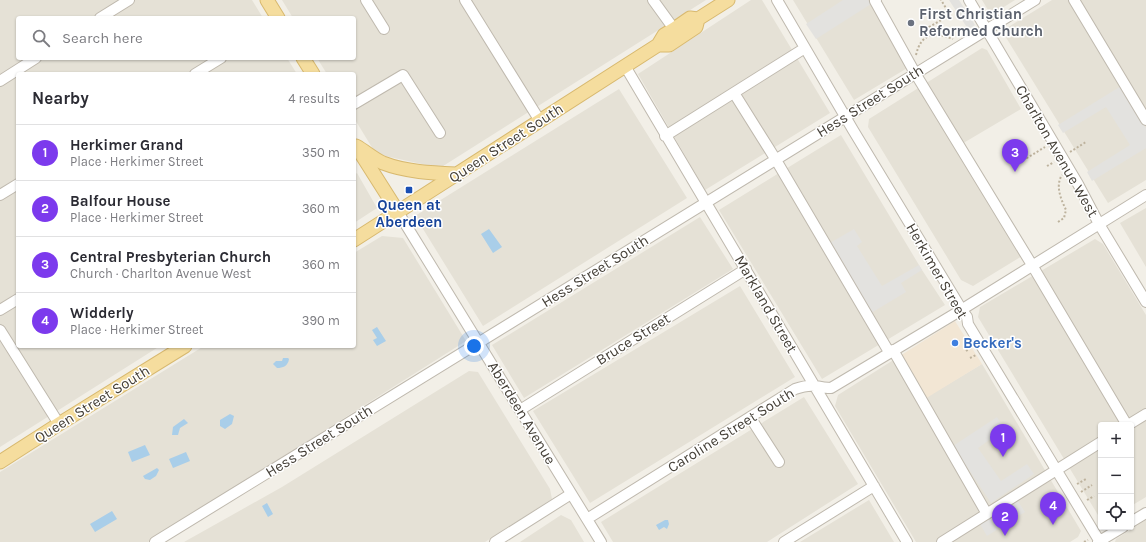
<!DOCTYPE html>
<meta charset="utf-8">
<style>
body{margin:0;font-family:Karla,sans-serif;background:#f2f2f3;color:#2b2b33}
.controls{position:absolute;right:12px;bottom:12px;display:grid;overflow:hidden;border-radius:4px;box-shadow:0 1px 3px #0004}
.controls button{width:36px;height:36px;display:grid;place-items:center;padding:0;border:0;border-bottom:1px solid #e1e1e2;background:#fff;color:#2b2b33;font:20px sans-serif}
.you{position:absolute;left:474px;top:346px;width:14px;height:14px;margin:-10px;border:3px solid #fff;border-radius:50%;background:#1a73e8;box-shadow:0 0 0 6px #1a73e833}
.badge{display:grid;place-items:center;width:26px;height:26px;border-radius:50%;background:#7c3aed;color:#fff;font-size:13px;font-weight:700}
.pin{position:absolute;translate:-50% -33px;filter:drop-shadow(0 1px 2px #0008)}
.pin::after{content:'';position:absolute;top:21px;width:14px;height:12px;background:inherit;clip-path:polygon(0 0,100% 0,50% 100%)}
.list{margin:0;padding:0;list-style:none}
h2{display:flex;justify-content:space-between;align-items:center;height:52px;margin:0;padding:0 16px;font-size:17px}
h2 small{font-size:13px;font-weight:400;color:#7c7c81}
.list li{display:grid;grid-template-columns:26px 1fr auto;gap:12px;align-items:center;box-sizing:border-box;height:56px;padding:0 16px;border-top:1px solid #e1e1e2}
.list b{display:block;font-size:15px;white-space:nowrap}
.list p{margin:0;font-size:13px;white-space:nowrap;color:#7c7c81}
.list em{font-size:13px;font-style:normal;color:#7c7c81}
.icon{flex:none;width:22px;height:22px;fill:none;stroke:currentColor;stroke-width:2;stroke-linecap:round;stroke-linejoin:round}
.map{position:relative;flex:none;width:1146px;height:542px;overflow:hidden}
.search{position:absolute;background:#fff;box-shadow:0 1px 3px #0004;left:16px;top:16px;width:340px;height:44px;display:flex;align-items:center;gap:10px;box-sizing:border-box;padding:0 14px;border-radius:4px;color:#7c7c81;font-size:15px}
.panel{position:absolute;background:#fff;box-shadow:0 1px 3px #0004;left:16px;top:72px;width:340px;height:276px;border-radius:4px}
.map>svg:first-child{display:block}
.residential{fill:#e5e1d6}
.commercial{fill:#f2e6d4}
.parking{fill:#e3e2df}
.water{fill:#a9cee9}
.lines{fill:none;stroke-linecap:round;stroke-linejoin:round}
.minor-casing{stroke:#bfb9ae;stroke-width:12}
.major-casing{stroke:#d8b96f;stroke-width:15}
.path{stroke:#bdb29d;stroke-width:2;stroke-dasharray:2 2;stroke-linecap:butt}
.minor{stroke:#fff;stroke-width:10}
.major{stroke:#f5dd9e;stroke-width:13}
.worship-dot{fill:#6b7280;stroke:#fff;stroke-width:1.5}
.transit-dot{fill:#1a4fb4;stroke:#fff;stroke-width:1.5}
.shop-dot{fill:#3f7fe0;stroke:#fff;stroke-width:1.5}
.labels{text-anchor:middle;stroke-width:3;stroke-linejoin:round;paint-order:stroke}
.worship-label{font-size:15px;font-weight:bold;fill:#5b616d;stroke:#fff;text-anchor:start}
.street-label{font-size:15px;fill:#443f37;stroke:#fff}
.transit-label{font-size:15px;font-weight:bold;fill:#164399;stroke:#fff}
.shop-label{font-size:15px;font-weight:bold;fill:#366cbe;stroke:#fff;text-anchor:start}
</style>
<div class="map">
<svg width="1146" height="542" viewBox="0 0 1146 542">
<rect width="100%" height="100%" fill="#f2efe7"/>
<path class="residential" d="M0,0H252L263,18H18V58H287L297,74H18V346H160L0,447Z
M282,0H706L440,168L376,154L354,118V74H327L317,58H354V18H293Z
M751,0H762L830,113L705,190L638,74Z
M793,0H869L909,67L854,100Z
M982,0H1015L991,15Z
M1052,0H1146V180L1108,203L1002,31Z
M982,48L987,50L1021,109L960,145L1027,253L973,286L961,280L868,127L869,119Z
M619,89L687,198L483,326L415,216Z
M841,135L922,270L945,305L822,379L719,210Z
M357,173L377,208L354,223V175Z
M1146,208V267L1120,223Z
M700,217L733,269L524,398L492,345Z
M382,236L403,238L466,341L148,542H0V472L204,346H354V253Z
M1095,239L1103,244L1146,315V497L1131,506V425H1101V520L978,317L980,307Z
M740,286L795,377L590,503L533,411Z
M895,359L920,401L982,364L1081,531L1078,537L1070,542H916L835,406L838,395Z
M469,371L478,372L550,489L552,499L485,542H184L282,487Z
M804,397L858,484L767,542H613L601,522Z
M869,500L894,542H800Z
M561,515L571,520L584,542H520Z
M1146,520V542H1115L1116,539Z"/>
<path class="commercial" d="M955,321L982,364L920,402L895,359Z"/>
<path class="parking" d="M843,0H868L871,4L816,39L806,24Z
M949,0H959L975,25L968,29Z
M1121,86L1146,128V148L1092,181L1087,172L1130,145L1106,107L1063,133L1058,125Z
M854,229L862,242L857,246L882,286L919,265L922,270L901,283L906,292L871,313L830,243Z
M997,417L1005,429L978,448L1001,481L1027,464L1034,474L991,503L953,446Z
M1017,500L1025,512L987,536L980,524Z"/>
<path class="water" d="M489,229L502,247L493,253L481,234Z
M377,327L386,341L377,346L373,340L377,338L372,330Z
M283,358H288L289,359C288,366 283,368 277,368L273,364L276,361H282Z
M230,414L234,416L232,424L225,429L220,426V420Z
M184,419L188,423L180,428L178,435H172L173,427Z
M145,445L150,455L132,462L128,452Z
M186,452L190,461L173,468L169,459Z
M157,468L159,470L156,476L150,480L145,479L143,476Z
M267,503L273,514L268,517L262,506Z
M112,511L117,519L95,532L90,524Z
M665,520H668L669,524L667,529L664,527L659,530L656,525Z"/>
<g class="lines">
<g class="minor-casing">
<path id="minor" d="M366,0L384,29
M465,0L540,121
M653,0L674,29
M777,0L853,130L962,310L967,317L968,324L1100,542
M876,0L875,1L915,73L1032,265L1127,425
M969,0L1078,184L1099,224L1146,302
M1074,0L1146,120
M100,18L129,0
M625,66L907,542
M195,74L221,58
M0,81L36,58
M734,93L776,160L889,352
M354,104L403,75L440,133
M665,136L805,48
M0,195L18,184
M398,212L601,542
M0,310L18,299
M0,330L59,424
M893,350L987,514
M520,410L746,269
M750,417L779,462
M1128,425L1146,414
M587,519L795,389C801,387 808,385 815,386C820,387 825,388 831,388L953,315L1146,195
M1131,522L1146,513
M155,542L1035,0
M495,542L571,494
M784,542L874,486
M942,542L1101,442
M1098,542L1123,527"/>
</g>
<g class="major-casing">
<path id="major" d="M267,0L278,18
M658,45H669L696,27L698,19
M303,58L313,74
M356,146C365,151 374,159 383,163C406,172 433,173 457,174
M358,149L398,212
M354,240L658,45L664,35L674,29L690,18L698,19L728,0
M0,462L59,424L185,346"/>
</g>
<path class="path" d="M933,34L929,27L948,16L949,13L941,0
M916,55C921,33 934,32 953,39
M1022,151L1027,158L1045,147
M1070,152L1086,142
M1047,166L1054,162
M1058,222L1064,218L1066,210C1061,199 1055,186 1062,175
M966,351L972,347
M970,358L976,355
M1077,484L1086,479
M1081,492L1092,485
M1087,500L1094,496
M1084,542L1088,540"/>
<use href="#minor" class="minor"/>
<use href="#major" class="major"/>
</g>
<circle class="worship-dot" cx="911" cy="23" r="4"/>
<rect class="transit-dot" x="405" y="186" width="8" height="8" rx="2"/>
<circle class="shop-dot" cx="955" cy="343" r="4"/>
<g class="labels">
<g class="worship-label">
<text x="919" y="19">First Christian<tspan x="919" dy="17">Reformed Church</tspan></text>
</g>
<g class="street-label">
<text transform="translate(870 101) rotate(-32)" y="5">Hess Street South</text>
<text transform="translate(506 143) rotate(-33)" y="5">Queen Street South</text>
<text transform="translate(1057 151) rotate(60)" y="5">Charlton Avenue West</text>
<text transform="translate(595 271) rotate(-32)" y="5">Hess Street South</text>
<text transform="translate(937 271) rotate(60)" y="5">Herkimer Street</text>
<text transform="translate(766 304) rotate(60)" y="5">Markland Street</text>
<text transform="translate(633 339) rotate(-32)" y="5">Bruce Street</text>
<text transform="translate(92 404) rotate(-32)" y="5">Queen Street South</text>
<text transform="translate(522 413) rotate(59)" y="5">Aberdeen Avenue</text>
<text transform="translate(731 430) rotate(-32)" y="5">Caroline Street South</text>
<text transform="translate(319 441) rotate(-32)" y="5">Hess Street South</text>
</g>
<g class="transit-label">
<text x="409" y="210">Queen at<tspan x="409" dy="17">Aberdeen</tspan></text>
</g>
<g class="shop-label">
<text x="963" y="348">Becker's</text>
</g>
</g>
</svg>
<div class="controls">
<button>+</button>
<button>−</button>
<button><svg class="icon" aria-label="locate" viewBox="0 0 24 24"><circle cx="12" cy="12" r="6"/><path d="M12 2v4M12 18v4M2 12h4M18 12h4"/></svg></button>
</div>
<div class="you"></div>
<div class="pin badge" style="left:1003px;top:457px">1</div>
<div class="pin badge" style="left:1005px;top:536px">2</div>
<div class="pin badge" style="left:1015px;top:172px">3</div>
<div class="pin badge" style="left:1053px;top:525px">4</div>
<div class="search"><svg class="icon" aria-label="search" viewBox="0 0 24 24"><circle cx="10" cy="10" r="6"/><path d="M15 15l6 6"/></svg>Search here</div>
<section class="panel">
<h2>Nearby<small>4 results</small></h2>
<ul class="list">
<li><span class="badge">1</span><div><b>Herkimer Grand</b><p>Place · Herkimer Street</p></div><em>350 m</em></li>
<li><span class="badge">2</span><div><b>Balfour House</b><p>Place · Herkimer Street</p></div><em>360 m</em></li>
<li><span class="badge">3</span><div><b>Central Presbyterian Church</b><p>Church · Charlton Avenue West</p></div><em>360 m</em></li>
<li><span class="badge">4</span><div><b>Widderly</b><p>Place · Herkimer Street</p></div><em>390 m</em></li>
</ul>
</section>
</div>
